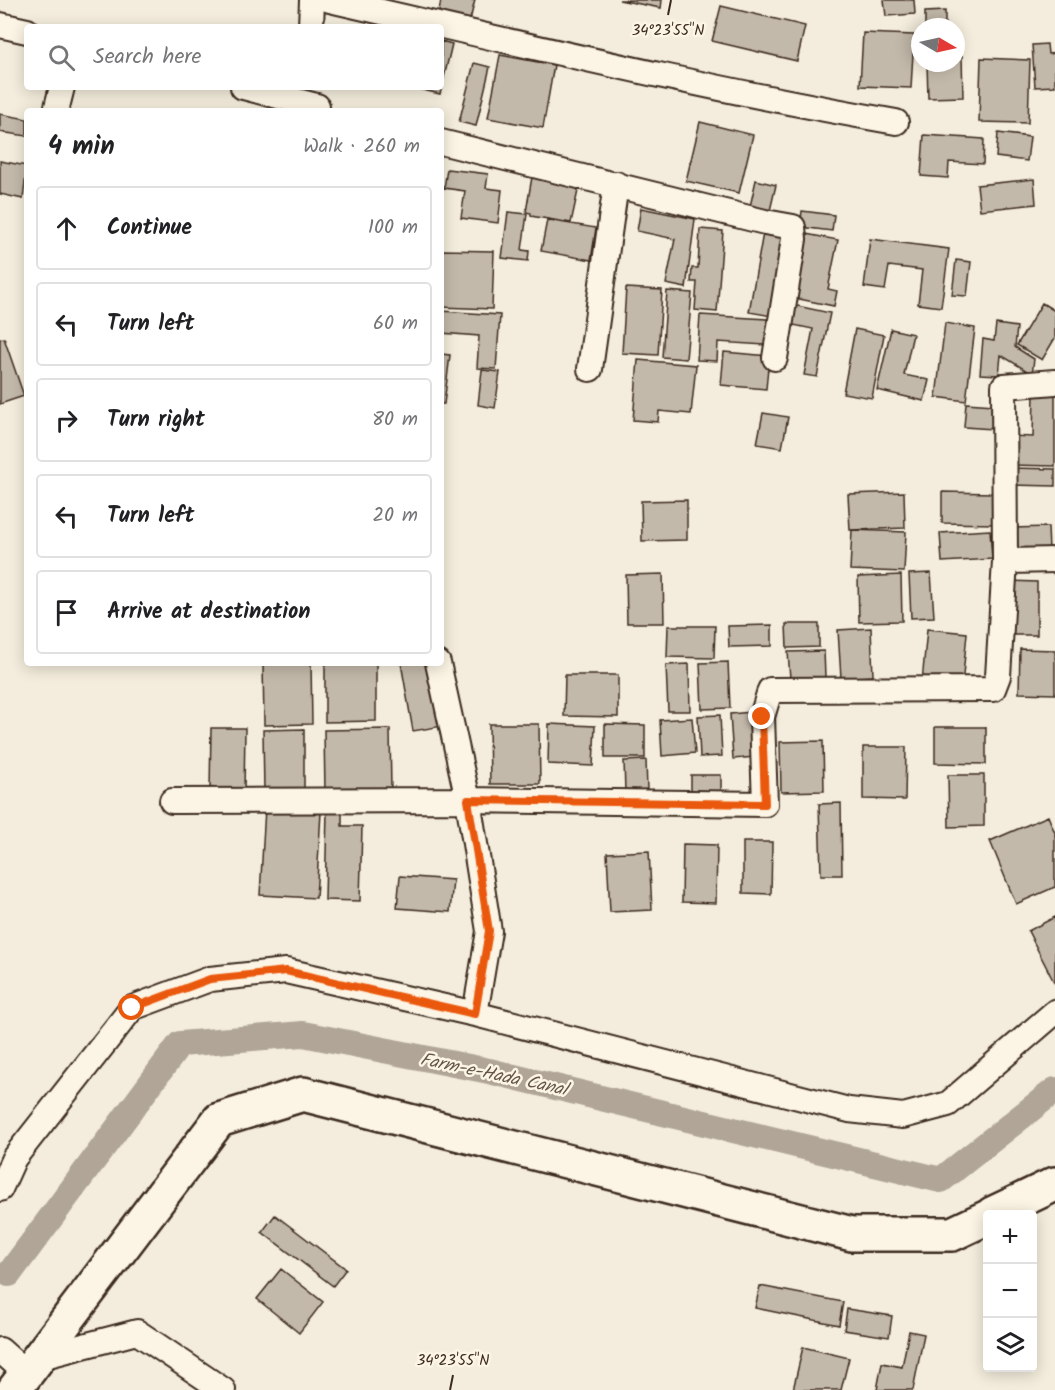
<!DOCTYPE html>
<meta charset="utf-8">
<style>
body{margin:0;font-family:Kalam,sans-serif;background:#f2f2f2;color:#202124}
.controls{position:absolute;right:18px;bottom:18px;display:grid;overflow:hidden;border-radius:6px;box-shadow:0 3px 15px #0003}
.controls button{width:54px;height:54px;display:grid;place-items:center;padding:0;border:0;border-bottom:2px solid #e0e0e0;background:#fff;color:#202124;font:30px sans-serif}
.compass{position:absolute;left:911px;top:18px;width:54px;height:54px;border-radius:50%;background:#fff;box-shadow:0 3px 15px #0003;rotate:99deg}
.stop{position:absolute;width:18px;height:18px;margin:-14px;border:4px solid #ea580c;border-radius:50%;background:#fff}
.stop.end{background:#ea580c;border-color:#fff;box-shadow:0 2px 6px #0008}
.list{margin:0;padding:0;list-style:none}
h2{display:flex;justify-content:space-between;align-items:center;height:78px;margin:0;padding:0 24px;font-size:26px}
h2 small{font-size:20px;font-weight:400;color:#757577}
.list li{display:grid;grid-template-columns:39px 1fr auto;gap:18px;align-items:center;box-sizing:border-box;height:84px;margin:0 12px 12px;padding:0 12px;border:2px solid #e0e0e0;border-radius:6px}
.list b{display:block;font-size:22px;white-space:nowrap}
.list em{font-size:20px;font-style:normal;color:#757577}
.icon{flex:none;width:33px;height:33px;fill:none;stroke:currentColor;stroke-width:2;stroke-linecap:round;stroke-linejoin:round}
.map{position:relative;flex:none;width:1055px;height:1390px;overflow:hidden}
.search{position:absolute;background:#fff;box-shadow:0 3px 15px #0003;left:24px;top:24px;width:420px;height:66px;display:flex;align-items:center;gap:15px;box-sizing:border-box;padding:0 21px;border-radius:6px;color:#757577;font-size:22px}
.panel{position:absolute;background:#fff;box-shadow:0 3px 15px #0003;left:24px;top:108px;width:420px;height:558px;border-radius:6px}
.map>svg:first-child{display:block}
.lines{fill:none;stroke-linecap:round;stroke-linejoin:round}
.canal{stroke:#b0a596;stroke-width:26}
.building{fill:#c3b9aa;stroke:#3b2a1e;stroke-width:1.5}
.street-casing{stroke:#3b2a1e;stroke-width:28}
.secondary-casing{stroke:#3b2a1e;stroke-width:38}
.street{stroke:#fcf5e5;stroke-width:24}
.secondary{stroke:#fcf5e5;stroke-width:33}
.route{stroke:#ea580c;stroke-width:8}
.ticks{fill:none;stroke:#3b2a1e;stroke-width:2}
.labels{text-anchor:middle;stroke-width:5;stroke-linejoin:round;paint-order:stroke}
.water-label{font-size:18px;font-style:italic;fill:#645548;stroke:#fcf5e5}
.ticks-label{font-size:15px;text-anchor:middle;fill:#3b2a1e;stroke:#fcf5e5;stroke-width:5;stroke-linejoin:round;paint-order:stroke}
</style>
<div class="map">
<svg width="1055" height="1390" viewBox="0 0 1055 1390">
<rect width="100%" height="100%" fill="#f4eddd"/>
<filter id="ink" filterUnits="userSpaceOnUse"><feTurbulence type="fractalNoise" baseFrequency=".0167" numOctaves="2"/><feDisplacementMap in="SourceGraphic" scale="12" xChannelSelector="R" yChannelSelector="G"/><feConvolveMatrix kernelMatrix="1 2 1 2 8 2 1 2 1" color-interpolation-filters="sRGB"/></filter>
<g filter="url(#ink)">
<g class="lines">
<path class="canal" d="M9,1274L180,1044L303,1034L489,1071L941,1180L1055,1090"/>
</g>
<path class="building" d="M441,0H475L470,20L439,12Z
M619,0H662L661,8Z
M884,0H914L915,14L886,16Z
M721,6L805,26L797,61L712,41Z
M945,11V27H925V12Z
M863,33L914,35L911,88L860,86Z
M441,41L452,44L440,94L410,87H441Z
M1047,44L1048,54L1055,53V86L1035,87L1032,45Z
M500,55L554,65L543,128L488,118Z
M962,56L963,97L928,98L927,63H956V57Z
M981,58L1030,60L1028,123L979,122Z
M474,63L490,67L476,126L459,122Z
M0,114L27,119V136L0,132Z
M700,122L753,135L739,193L686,181Z
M998,133L1030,137L1027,161L996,157Z
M924,135L984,139L983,164L949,162L948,178L921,176Z
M0,161L27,166L23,199L0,194Z
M447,169L488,174L486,188L502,190L498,223L461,218L465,191L444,188Z
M532,177L579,186L571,223L531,216V213L526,212Z
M1034,179L1036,204L980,210L977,185Z
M756,180L776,185L769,215L749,211Z
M641,208L695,219L686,288L666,284L675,239L637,231Z
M802,211L834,215L832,231L800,227Z
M508,212L527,214L522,250L529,251L528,261L502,258Z
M547,220L596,228L591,260L541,251Z
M700,229L723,231L717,312L695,310L697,282H691L692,268H698Z
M763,233L786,237L772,316L749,312Z
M806,234L838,240L828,289L837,291L834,306L794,298Z
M870,239L949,249L941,307L918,304L922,270L889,266L885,290L864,287Z
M442,250L494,251L492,309L441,307Z
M956,260L971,262L967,296L952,295Z
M626,288L662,290L658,355L622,353Z
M667,291L692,293L686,359L662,357Z
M1042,303L1055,311V338L1042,360L1017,345Z
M788,304L830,313L817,377L804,375L813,329L784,323Z
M441,311L500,315L496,369L477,368L479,336L441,333Z
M700,315L767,319L765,345L718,342L717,361L697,360Z
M945,323L975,328L966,401L936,397Z
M996,324L1017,327L1015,347L1034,359L1032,374L1001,355L999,375L980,374L983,339L994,341Z
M855,329L884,335L872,398L843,393Z
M891,329L913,334L904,375L929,380L924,401L877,390Z
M4,338L24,396L0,404V339Z
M724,352L769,356L766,389L721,385Z
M441,354L450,355L444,404H441Z
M638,360L696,365L691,414L659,411L658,422L633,420Z
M482,370L500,372L495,408L478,405Z
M1034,393H1055V466L1011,465V436L1033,437Z
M966,403L994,405L993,429L964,427Z
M763,413L788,417L782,448L757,444Z
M1010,468L1055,469V486L1010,485Z
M904,492L905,528L850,530L848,494Z
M942,492L994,493V524L942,523Z
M687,500V540L642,541L641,501Z
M1048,527L1049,551L1014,552L1013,528Z
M852,530L906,532L904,572L850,570Z
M990,530L992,559L942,562L940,533Z
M931,573L934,617L911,618L909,574Z
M663,574L664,623H627L626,575Z
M901,575L902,621L859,622L858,577Z
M1008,581L1037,582V635H1008Z
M786,624H819V647L787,648Z
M772,625V646L729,647L728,626Z
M668,626H715L714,658L667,657Z
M871,628L873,676L841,678L838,630Z
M927,629L967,633L962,686L922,682Z
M1020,649L1055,650V694L1019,693Z
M824,651L825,677L790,678L788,652Z
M728,662L730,708L702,709L700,663Z
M263,663H311L312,724L264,725Z
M325,663H376V721L325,722Z
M401,663H432L443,726L413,731Z
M689,664L690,711H668L666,665Z
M565,675H618V717L564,716Z
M752,712L755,757L733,759L730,714Z
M720,715L722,756L700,757L698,716Z
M692,718L695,753L662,756L660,720Z
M489,724H539L540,784H490Z
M549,724L595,726L593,766L548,764Z
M605,724L645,725V758H605Z
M935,727H986V764L935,763Z
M211,728H245L244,792L210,791Z
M304,729V790L264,791L263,730Z
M390,729L391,791L325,792L324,730Z
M823,741L824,791L781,792L780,742Z
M863,747H906L905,800L863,799Z
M646,760L647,790L625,791L624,761Z
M691,775H721V797L691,796Z
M948,775H984V826L949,827Z
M841,803L842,875H821L819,804Z
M265,808L321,812L316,898L260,895Z
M327,811H342V826H362L360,901L325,900Z
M1048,816L1055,833V887L1016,904L990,841Z
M743,842H772L771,894L743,893Z
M683,844L717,845L716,903L682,902Z
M649,851L652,910L610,912L607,853Z
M400,876L453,880L450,912L397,908Z
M1055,917V984L1028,931Z
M275,1215L346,1269L333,1286L262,1232Z
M281,1269L323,1302L299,1333L257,1299Z
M760,1286L843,1302L839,1325L755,1308Z
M847,1309L892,1316L889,1337L844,1330Z
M909,1331L924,1334L913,1390H877L882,1363L902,1367Z
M803,1347L849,1358L841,1390H793Z"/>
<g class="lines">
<g class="street-casing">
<path id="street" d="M330,0C518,43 706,89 896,122
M0,25L27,31
M311,27L312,0
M243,87L317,106
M56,111L62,87
M441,142L765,222L793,227L794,239L775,358
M590,369L616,184
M1005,561L1055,560
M438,663L468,800L489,931L475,1014
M172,801L468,800L765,804L762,717L770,690L993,689L998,676L1005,561L1004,386L1055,382
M0,1189L14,1158L132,1008L210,979L286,971L475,1014L849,1110L903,1116L948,1104L1055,1012
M0,1350L27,1374
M41,1357L137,1332L223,1390"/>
</g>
<g class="secondary-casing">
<path id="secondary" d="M992,1214L1055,1184
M14,1390L219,1120L303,1094L852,1234H952L988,1217"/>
</g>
<use href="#street" class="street"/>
<use href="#secondary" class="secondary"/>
</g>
</g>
<g class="lines" filter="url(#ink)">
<path class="route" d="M132,1008L210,979L286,971L475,1014L489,931L468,800L765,804L762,717"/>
</g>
<path class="ticks" d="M668,15L671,0M450,1390L453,1375"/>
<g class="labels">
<g class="water-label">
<text transform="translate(494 1074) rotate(12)" y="6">Farm-e-Hada Canal</text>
</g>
</g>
<g class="ticks-label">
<text x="668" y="35">34°23'55"N</text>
<text x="453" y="1365">34°23'55"N</text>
</g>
</svg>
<div class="controls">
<button>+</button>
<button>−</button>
<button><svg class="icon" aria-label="layers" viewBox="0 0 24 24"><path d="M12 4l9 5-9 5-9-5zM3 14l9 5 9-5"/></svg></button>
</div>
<svg class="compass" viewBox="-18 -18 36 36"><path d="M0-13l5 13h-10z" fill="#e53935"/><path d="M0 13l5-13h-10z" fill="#757577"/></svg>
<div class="stop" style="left:132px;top:1008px"></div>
<div class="stop end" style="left:762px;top:717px"></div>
<div class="search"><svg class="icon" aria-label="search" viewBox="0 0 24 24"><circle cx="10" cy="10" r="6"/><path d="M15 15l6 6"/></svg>Search here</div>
<section class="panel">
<h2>4 min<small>Walk · 260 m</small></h2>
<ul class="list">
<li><svg class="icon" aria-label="ahead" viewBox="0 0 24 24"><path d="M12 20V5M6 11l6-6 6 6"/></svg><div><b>Continue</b></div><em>100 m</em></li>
<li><svg class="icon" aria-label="left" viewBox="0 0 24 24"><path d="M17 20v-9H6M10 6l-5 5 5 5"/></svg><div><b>Turn left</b></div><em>60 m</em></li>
<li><svg class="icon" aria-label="right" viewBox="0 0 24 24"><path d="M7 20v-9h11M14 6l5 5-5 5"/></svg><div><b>Turn right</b></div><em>80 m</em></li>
<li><svg class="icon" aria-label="left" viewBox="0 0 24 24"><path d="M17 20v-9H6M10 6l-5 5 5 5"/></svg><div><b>Turn left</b></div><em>20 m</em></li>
<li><svg class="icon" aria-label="arrive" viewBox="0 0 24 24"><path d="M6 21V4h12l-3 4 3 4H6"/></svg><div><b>Arrive at destination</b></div></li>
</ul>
</section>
</div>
